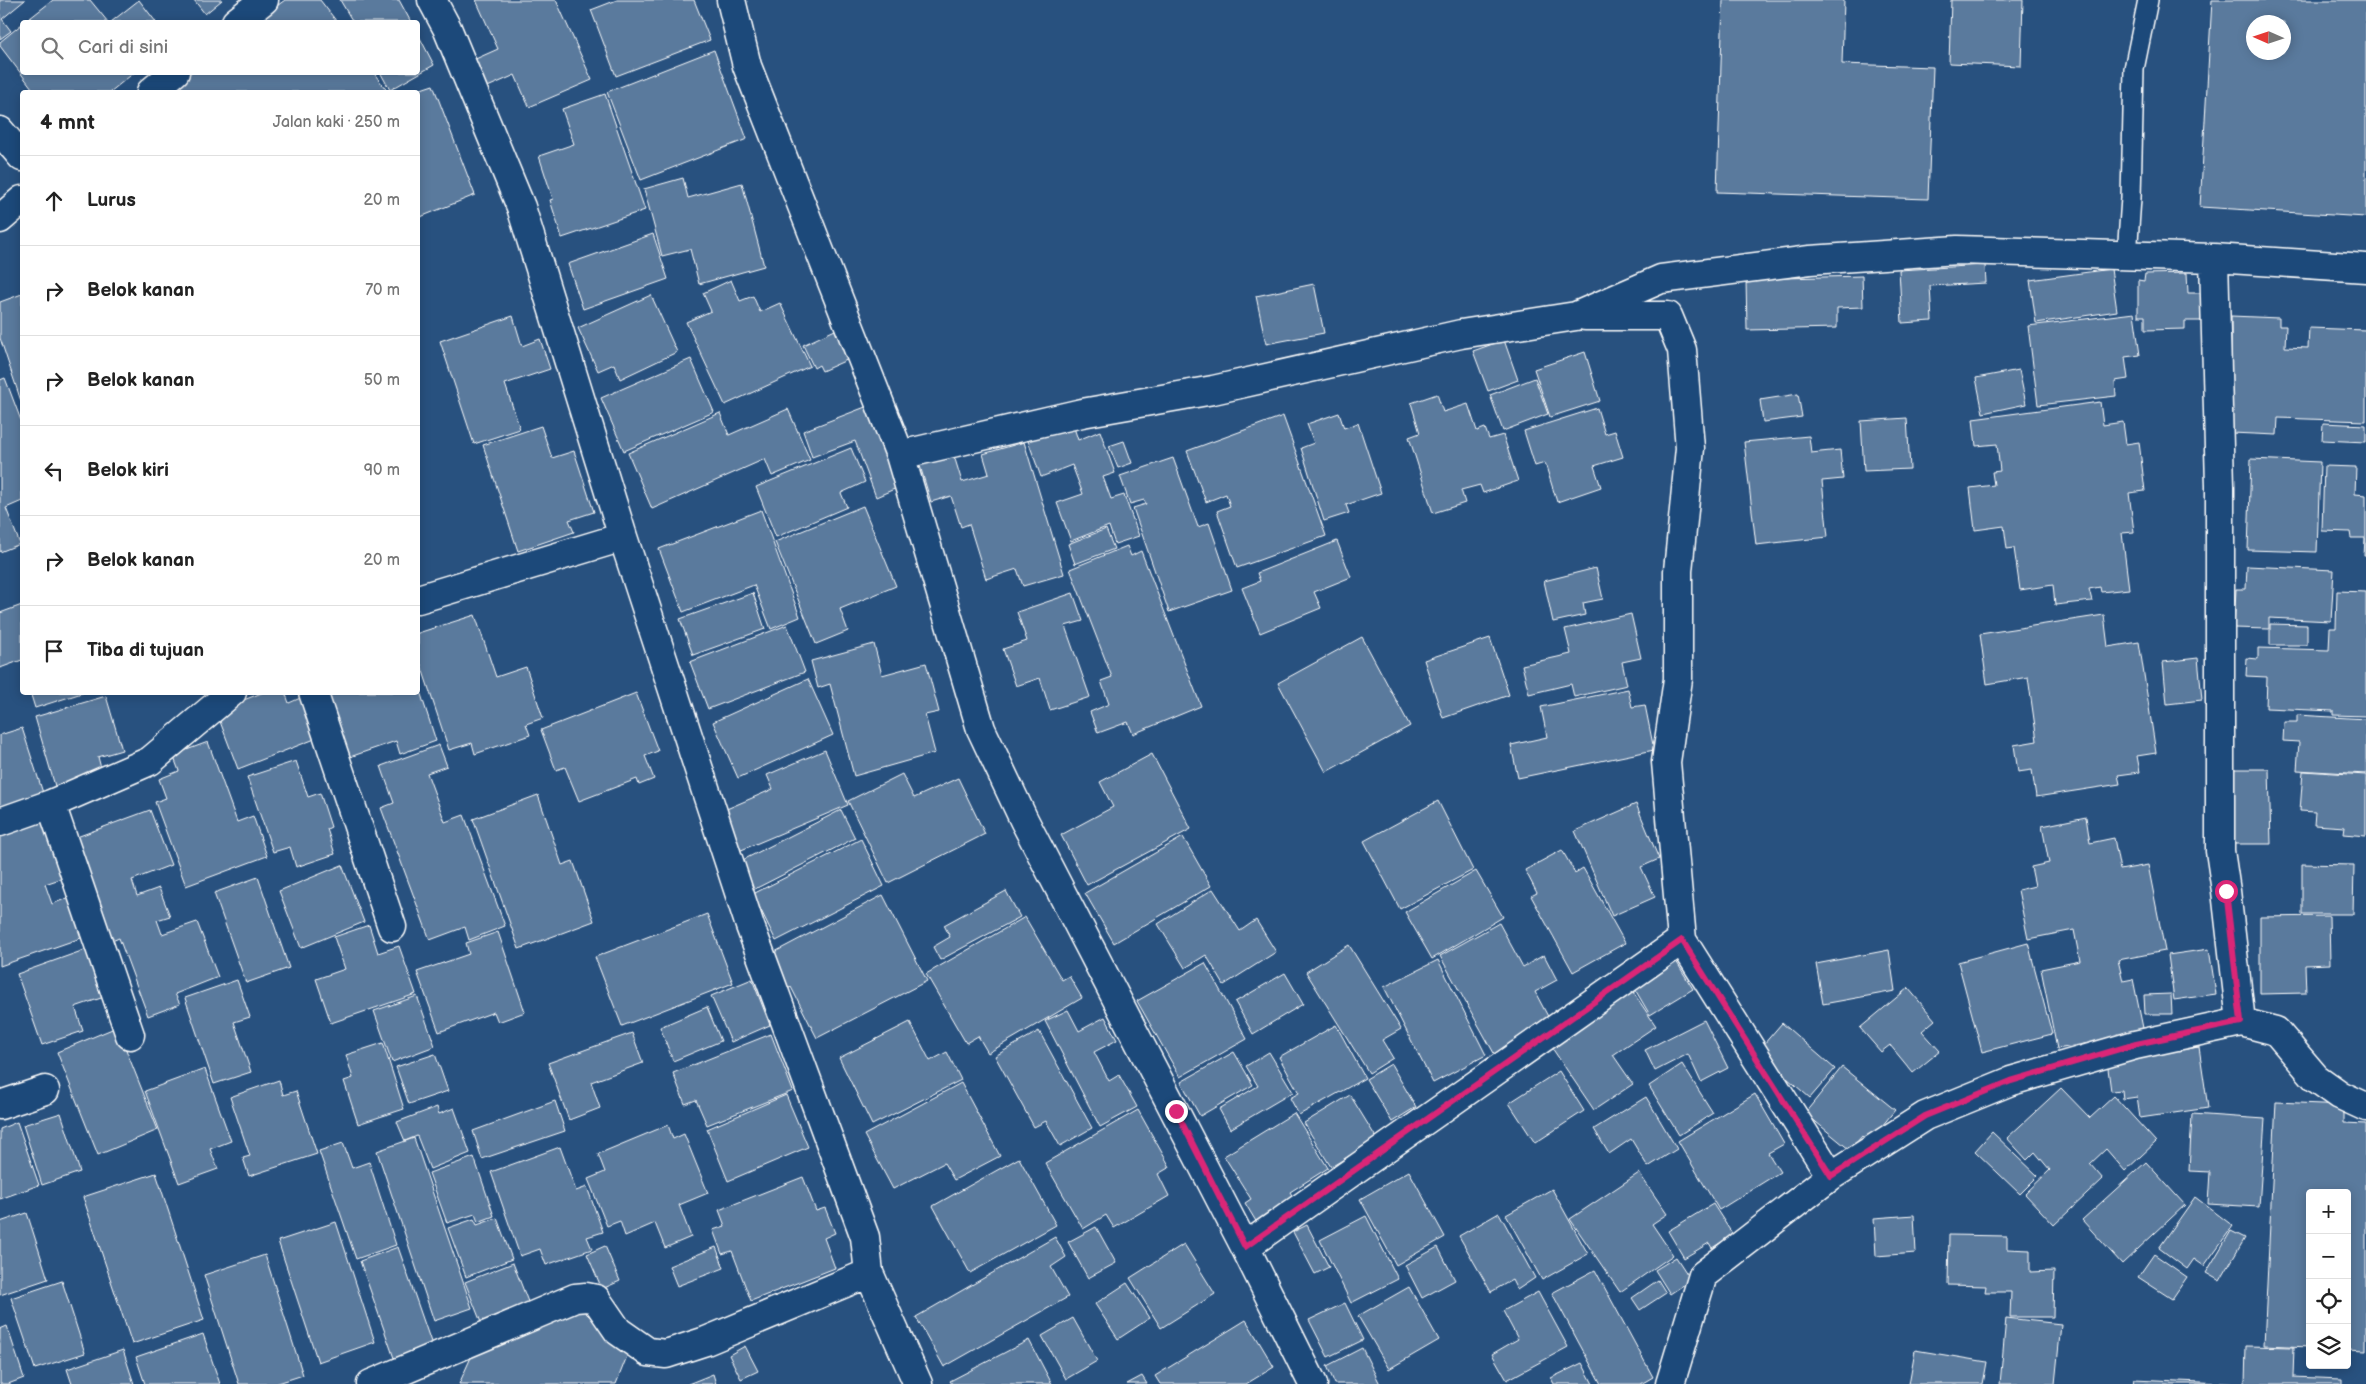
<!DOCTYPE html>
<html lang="id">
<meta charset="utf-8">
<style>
body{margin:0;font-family:"Balsamiq Sans",sans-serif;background:#f2f2f2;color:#222}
.controls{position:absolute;right:15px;bottom:15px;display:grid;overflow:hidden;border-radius:5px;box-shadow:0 2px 12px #0003}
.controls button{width:45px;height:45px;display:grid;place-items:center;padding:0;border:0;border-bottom:1px solid #e0e0e0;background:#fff;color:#222;font:25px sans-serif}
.compass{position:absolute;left:2246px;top:15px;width:45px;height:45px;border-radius:50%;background:#fff;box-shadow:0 2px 12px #0003;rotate:273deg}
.stop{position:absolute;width:15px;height:15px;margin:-11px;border:4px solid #db2777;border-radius:50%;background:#fff}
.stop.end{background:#db2777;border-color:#fff;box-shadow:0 1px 5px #0008}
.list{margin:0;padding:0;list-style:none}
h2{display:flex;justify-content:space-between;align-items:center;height:65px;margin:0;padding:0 20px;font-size:21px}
h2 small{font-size:16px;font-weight:400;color:#767676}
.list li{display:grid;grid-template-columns:32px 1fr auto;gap:15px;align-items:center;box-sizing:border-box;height:90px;padding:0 20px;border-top:1px solid #e0e0e0}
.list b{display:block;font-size:19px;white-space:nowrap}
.list em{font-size:16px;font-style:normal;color:#767676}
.icon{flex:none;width:28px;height:28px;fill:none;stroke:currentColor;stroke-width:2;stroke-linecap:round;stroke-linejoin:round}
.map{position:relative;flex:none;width:2366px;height:1384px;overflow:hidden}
.search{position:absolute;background:#fff;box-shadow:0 2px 12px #0003;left:20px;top:20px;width:400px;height:55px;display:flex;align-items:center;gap:12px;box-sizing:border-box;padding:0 18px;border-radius:5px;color:#767676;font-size:19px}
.panel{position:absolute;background:#fff;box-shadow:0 2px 12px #0003;left:20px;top:90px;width:400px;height:605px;border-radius:5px}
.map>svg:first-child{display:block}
.building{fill:#5a7a9d;stroke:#fff;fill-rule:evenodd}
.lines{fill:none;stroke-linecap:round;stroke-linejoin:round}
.service-casing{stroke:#fff;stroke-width:22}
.minor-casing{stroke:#fff;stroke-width:31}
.service{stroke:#1f4a7a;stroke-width:19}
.minor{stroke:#1f4a7a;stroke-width:28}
.route{stroke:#db2777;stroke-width:6}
</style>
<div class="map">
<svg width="2366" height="1384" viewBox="0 0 2366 1384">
<rect width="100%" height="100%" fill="#28517f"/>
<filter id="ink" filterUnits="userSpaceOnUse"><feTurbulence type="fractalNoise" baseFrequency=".02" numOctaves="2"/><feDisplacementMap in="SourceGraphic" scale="10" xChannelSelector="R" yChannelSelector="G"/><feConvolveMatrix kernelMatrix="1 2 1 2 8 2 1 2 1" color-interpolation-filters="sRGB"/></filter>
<g filter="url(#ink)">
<path class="building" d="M0,0H25L2,19L11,31L0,39Z
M53,0H90L108,22H25Z
M139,0L156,22H111Z
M194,0H222L205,14Z
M285,0H320L337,22H255Z
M340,0H399L411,22H353Z
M476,0H556L592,80L529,107L515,75L483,89L471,61L498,49Z
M617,0H694L710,40L616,76L591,10Z
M1723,0H1844L1842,64L1933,67L1928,199L1717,192Z
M1951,0H2023L2021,66L1949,63Z
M2212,0H2366V217L2200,207ZM2254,22H2284V52H2254Z
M22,24V72H135L110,92H35L0,46V42Z
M418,34L434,65L390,90L380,72H418Z
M714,50L747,139L641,180L607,92Z
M188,72H373L388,92H181L174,83Z
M433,85L475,195L418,218V92H412Z
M605,94L645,210L562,238L550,200L553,199L539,156L574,144L562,109Z
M683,178L688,198L742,183L764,266L699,284L690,249L662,256L644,189Z
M653,234L668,279L583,309L568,264Z
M1985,265L1986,283L1930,286L1932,321L1902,323L1899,270Z
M2111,269L2117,311L2036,323L2030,280Z
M2187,273L2188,293H2201V321H2185V329L2145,330V316H2138V280L2144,281L2145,274Z
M1862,276L1863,307L1837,308V328L1747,330L1746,279Z
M731,280L740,301L753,296L760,312L780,303L810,366L725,405L686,322L711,311L703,293Z
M1314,284L1324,333L1266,344L1256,296Z
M22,294V404L0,338V302Z
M651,295L677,352L620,379L614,364L598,371L578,328Z
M2134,313L2140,355L2125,357L2128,379L2115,381L2116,396L2038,405L2028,326Z
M513,316L522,346L540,339L550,369L505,384L520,429L474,444L440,341Z
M2231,316L2279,318V326H2286L2285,347L2308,348L2309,328L2366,330V421L2278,418L2277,435L2231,433Z
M835,330L849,359L822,371L819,365L814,368L803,345Z
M1504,340L1518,380L1488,391L1473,351Z
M1585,352L1600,401L1550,417L1534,369Z
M691,359L714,412L624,451L601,398Z
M2019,370L2026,404L1983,413L1976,378Z
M5,378L22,423V501L6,508L20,544L0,552V380Z
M1535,378L1548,414L1503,431L1490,395Z
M1437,394L1443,412L1468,404L1477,431L1485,428L1489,439L1503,435L1518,481L1483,493L1480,485L1461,490L1465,503L1433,513L1409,437L1420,433L1411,403Z
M1798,394L1802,417L1763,422L1760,400Z
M2100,402L2103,425L2123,422L2126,444L2139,442L2145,491L2129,493L2134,532L2122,533L2129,589L2101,592L2100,587L2089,589L2092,601L2055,605L2053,585L2020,590L2014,548L2007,549L2004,526L1975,530L1970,488L1994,485L1992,472L2000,471L1997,444L1976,446L1973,419Z
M868,406L899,487L876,497L855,441L812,457L803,431Z
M1597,408L1605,434L1615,431L1623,457L1594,466L1601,487L1557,502L1545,463L1535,466L1524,431Z
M788,409L810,460L772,476L765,459L652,509L628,453L720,413L729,435Z
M1339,413L1344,428L1358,423L1381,493L1346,505L1349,513L1324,521L1301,448L1314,443L1307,424Z
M1283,416L1326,536L1237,568L1217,511L1230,506L1226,494L1206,502L1187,451Z
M1071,418L1078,440L1100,431L1115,473L1103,477L1111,499L1124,495L1139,536L1115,544L1109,526L1071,541L1057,503L1083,494L1072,465L1041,477L1026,435Z
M1907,418L1910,469L1864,471L1861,421Z
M2323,423L2366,425V442L2322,440Z
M541,426L552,458L574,451L594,512L569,520L574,532L518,551L483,445Z
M1809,436L1811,453L1840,450L1843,479L1822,481L1828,537L1756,545L1744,442Z
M1124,441L1132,463L1118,468L1109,446Z
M1024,442L1064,574L1023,586L1017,569L986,579L969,524L961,527L951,496L931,502L917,456L951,446L962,482L989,474L983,454Z
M851,448L865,482L841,493L847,507L776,537L756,487Z
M1173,458L1198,527L1209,523L1232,590L1169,612L1133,508L1146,504L1144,500L1130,504L1120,476Z
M2251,459L2320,462L2317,552L2248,550Z
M2324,466L2356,467L2355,494L2366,495V556H2364L2365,538H2351L2350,532L2322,531Z
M863,506L896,586L840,609L848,631L816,644L775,542Z
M761,510L800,617L771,629L754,585L683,612L659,549Z
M1106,529L1114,549L1075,564L1068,544Z
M1337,541L1351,577L1314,592L1321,608L1260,633L1242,588L1260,581L1257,573Z
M1127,546L1131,556L1141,551L1201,706L1133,734L1128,722L1098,733L1090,712L1109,704L1101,681L1112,677L1070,569Z
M2247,566L2334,570L2331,621L2269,618V629L2234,628L2236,589H2246Z
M1596,568L1603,599L1583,603L1585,615L1553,622L1544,581Z
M2337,591L2366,592V716L2333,715V711L2266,708L2267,677L2246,676L2247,658L2258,659V648L2329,650L2330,628H2336Z
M753,593L765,629L693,655L680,619Z
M1073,593L1083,621L1065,626L1090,697L1050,710L1040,678L1016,686L1003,649L1027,641L1017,612Z
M22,605V660L0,668V613Z
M1631,614L1641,658L1622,662L1627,685L1574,697L1571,684L1529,694L1522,665L1571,654L1565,629Z
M475,615L496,677L526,667L543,718L526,724L530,735L475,754L472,743L449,750L418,656V633Z
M2104,615L2108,647L2139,642L2156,753L2137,756L2140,772L2118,775L2120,784L2036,797L2032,770L2018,772L2014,745L2037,741L2028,677L1987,684L1980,634Z
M2270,624L2307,625V645H2270Z
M787,625L805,672L708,709L690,662Z
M1362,637L1410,726L1326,772L1278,683Z
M1490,638L1509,695L1443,718L1424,660Z
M874,644L882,675L926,663L939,712L925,715L935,753L854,776L830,684L818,688L811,661Z
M2198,658L2202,700L2167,704L2163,662Z
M808,679L833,735L738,778L713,722Z
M418,685L436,741L400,754L396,741L347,758L324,692H418Z
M1628,689L1632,707L1645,705L1654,750L1518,778L1511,745L1547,737L1541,707Z
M30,692H85L35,708Z
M264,692H285L289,703L305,696L320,737L238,769L216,711Z
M636,693L658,751L645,756L654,779L639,785L637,779L579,801L565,767L556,770L541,730Z
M106,696L122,750L98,757L102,772L55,786L35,717Z
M2297,715L2366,719V774L2297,770L2299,742L2283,741L2284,722H2297Z
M22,728L44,796L0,811V735Z
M208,742L237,822L253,816L267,856L186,886L155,802L166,798L159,779L179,771L173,755Z
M439,745L447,766L427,773L445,822L464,815L505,926L469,940L465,927L430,940L381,808L394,803L381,766Z
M825,750L848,805L739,851L722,811L773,789L767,775Z
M1152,754L1191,829L1087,885L1061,835L1113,807L1100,782Z
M296,761L308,797L320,793L331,827L327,829L335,854L296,867L290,847L273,852L247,777Z
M2231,769H2269L2271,844H2233Z
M2303,771L2366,775V836L2344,834L2345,827L2314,825L2315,812L2300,811Z
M902,774L914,798L958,778L985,834L888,883L848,801Z
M538,795L562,865L573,861L594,921L519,949L473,819Z
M1438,801L1473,870L1400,909L1364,841Z
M1636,804L1659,859L1641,867L1655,897L1612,916L1575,831Z
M150,810L171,865L132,880L137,896L159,888L170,916L157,920L162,934L197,922L218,977L175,994L180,1004L148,1016L119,938L112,941L74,838Z
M841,810L855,838L749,892L735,864Z
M2086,817L2090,843L2114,838L2120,870L2148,865L2165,951L2118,960L2123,981L2133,979L2144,1033L2057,1049L2041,969L2080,961L2074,930L2028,939L2018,890L2035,886L2031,867L2049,863L2042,826Z
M46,818L66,877L45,884L52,904L70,897L84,937L0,966V834Z
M1183,837L1211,886L1114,943L1085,893Z
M861,839L884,886L776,941L753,894Z
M1562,850L1575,873L1583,868L1625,943L1573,972L1531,896L1537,893L1525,870Z
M2302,864L2354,865L2353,914H2302Z
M342,865L364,922L301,948L279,891Z
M1476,871L1503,917L1432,959L1405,912Z
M258,877L289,968L246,983L214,893Z
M1213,889L1240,931L1256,920L1276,952L1224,985L1206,955L1185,968L1158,924Z
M1006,891L1020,917L940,960L933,947L950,937L944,925Z
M883,895L927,981L817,1038L791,987L786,990L769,955Z
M707,914L733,983L622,1026L595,957Z
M2329,916L2330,964L2305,965L2306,993L2260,994V917Z
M1025,917L1062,980L1069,976L1082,998L988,1053L978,1036L966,1043L926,974Z
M1499,923L1523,967L1544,955L1557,980L1535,992L1552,1024L1495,1055L1440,956Z
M369,925L378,953L399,946L416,994L331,1023L316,979L345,969L334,937Z
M498,932L525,1012L498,1022L494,1012L439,1032L417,972L469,954L466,943Z
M2028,943L2052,1034L1982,1052L1958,962Z
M1349,945L1401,1029L1382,1040L1393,1058L1369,1073L1306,972Z
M90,948L107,996L75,1007L83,1031L42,1045L17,974Z
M2209,949L2216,994L2174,1000L2168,955Z
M1889,950L1895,991L1823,1004L1816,964Z
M1673,956L1693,989L1650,1015L1630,981Z
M1438,960L1486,1055L1433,1083L1384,987Z
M1205,963L1247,1039L1180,1077L1137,1001Z
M1285,973L1303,1004L1253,1034L1235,1002Z
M752,979L770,1025L731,1042L711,996Z
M237,980L250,1017L234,1022L251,1072L214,1084L185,998Z
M1908,988L1935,1020L1922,1031L1940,1051L1913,1073L1890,1045L1881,1052L1860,1028Z
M1631,989L1656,1026L1613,1055L1633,1084L1594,1110L1550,1045Z
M2171,994L2172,1014H2145L2144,995Z
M417,996L435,1046L392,1062L374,1011Z
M707,1007L721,1041L673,1061L660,1027Z
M1068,1010L1079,1031L1105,1017L1117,1040L1094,1052L1109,1081L1119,1075L1137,1107L1100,1127L1045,1021Z
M1704,1020L1728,1068L1701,1082L1688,1054L1655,1071L1645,1050Z
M910,1022L930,1061L947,1052L961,1080L872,1125L839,1058Z
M1782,1023L1835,1069L1810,1098L1757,1052Z
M1336,1025L1365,1078L1299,1115L1290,1098L1299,1093L1279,1057Z
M117,1027L158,1130L98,1155L57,1052Z
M1039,1031L1092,1128L1060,1146L1046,1121L1034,1127L995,1056Z
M632,1033L643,1063L591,1082L600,1108L569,1120L548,1063Z
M771,1034L793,1091L707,1125L696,1100L685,1104L673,1073Z
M383,1043L404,1109L358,1124L344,1081L353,1078L346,1055Z
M2199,1047L2208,1108L2140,1118L2137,1097L2123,1099L2122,1090L2111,1091L2107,1061Z
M1234,1052L1253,1085L1200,1116L1181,1082Z
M1269,1052L1293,1092L1230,1129L1219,1109L1258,1086L1246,1066Z
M435,1054L448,1091L409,1104L396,1067Z
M1391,1064L1416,1107L1392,1122L1366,1079Z
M1682,1064L1713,1113L1679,1135L1649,1086Z
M1842,1067L1895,1110L1869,1142L1862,1136L1850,1150L1805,1113Z
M205,1069L231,1141L210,1149L218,1169L179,1183L145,1091Z
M1559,1071L1584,1111L1535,1143L1509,1103Z
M279,1080L283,1095L296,1091L317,1154L249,1176L243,1158L250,1156L230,1097Z
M961,1083L1000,1156L954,1180L944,1163L893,1189L864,1135Z
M2061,1088L2090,1118L2114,1096L2156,1142L2125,1171L2106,1149L2090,1164L2103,1179L2054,1225L2025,1194L2050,1170L2035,1152L2027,1160L2007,1138Z
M1755,1094L1784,1144L1768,1153L1780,1172L1719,1210L1678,1141Z
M786,1095L808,1147L728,1181L707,1129Z
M1350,1095L1377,1139L1331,1167L1304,1123Z
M1646,1097L1677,1149L1648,1167L1631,1139L1609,1154L1594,1129Z
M555,1101L565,1131L482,1159L473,1131Z
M2276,1102L2344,1105V1123L2366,1124V1350L2347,1349V1193H2310V1347L2264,1345Z
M437,1107L439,1114L454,1108L470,1153L430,1169L417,1136L405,1141L397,1122Z
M1138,1110L1170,1167L1158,1174L1169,1196L1114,1228L1106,1215L1083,1229L1045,1163Z
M61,1113L80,1172L42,1185L23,1125Z
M1294,1113L1328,1168L1290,1192L1295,1200L1257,1223L1245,1203L1251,1199L1224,1156Z
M2192,1114L2265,1119L2259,1207L2208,1204L2210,1172L2189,1171Z
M17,1122L39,1185L0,1199V1129Z
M668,1125L673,1139L684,1134L708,1193L679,1205L691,1237L665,1248L655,1223L625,1236L620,1221L607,1226L588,1179L605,1172L598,1154Z
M1992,1132L2038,1176L2020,1194L1975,1151Z
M414,1138L472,1308L434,1321L377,1151Z
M343,1143L352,1168L369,1162L396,1245L356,1259L319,1151Z
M560,1147L576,1191L587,1187L603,1232L587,1237L592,1249L546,1265L540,1249L520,1256L491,1172Z
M474,1157L494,1216L478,1222L475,1214L447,1223L429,1173Z
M1019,1158L1056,1225L970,1273L933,1206Z
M2146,1162L2185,1205L2122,1264L2082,1220Z
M1409,1171L1445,1237L1396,1265L1360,1199Z
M156,1173L204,1320L132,1344L83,1197Z
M1639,1173L1667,1214L1652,1224L1673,1255L1620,1292L1570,1219Z
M803,1177L816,1211L825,1208L835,1233L824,1238L835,1268L751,1301L732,1251L722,1254L713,1230L725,1226L719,1210Z
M1552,1189L1588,1254L1542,1280L1506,1215Z
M2195,1197L2233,1226L2204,1266L2194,1259L2187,1269L2159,1248Z
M1713,1204L1733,1235L1712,1248L1709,1243L1684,1258L1668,1231Z
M27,1213L48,1279L0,1295V1222Z
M1499,1213L1535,1278L1517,1290L1512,1280L1491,1292L1459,1236Z
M1914,1215L1916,1253L1876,1256L1874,1218Z
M1366,1216L1398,1279L1351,1303L1320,1240Z
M497,1218L512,1259L466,1277L448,1228L474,1219L477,1225Z
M336,1222L375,1342L318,1362L278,1241Z
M1307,1225L1329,1267L1315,1274L1293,1232Z
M1096,1227L1116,1263L1088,1278L1068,1242Z
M2231,1231L2245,1238L2220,1281L2206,1273Z
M1949,1235L2007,1236V1249L2030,1250V1272L2054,1271L2053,1317H2010L2011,1292H1985L1986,1286L1948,1285Z
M1055,1237L1066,1257L1051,1267L1068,1297L944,1367L916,1317Z
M1184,1244L1215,1294L1161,1328L1130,1278Z
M605,1246L620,1281L602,1289L587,1254Z
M398,1247L432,1345L394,1358L360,1261Z
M716,1247L724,1268L677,1286L669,1266Z
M1438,1247L1455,1280L1422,1298L1405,1265Z
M2154,1254L2187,1277L2172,1299L2138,1277Z
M265,1255L303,1375L275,1384H239L204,1275Z
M1676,1257L1691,1280L1670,1294L1655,1270Z
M513,1263L530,1307L482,1325L465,1282Z
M1595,1270L1653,1377L1641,1384H1601L1552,1293Z
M1658,1280L1666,1293L1640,1310L1632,1298Z
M62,1281L85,1353L35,1369L11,1298Z
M1127,1283L1150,1318L1118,1339L1095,1304Z
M1409,1287L1439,1340L1389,1369L1358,1316Z
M1538,1292L1568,1347L1507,1380L1492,1354L1518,1339L1503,1311Z
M1345,1303L1363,1340L1328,1357L1309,1320Z
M579,1307L629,1351L616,1384H459L477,1344Z
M1073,1318L1097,1361L1066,1379L1042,1336Z
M2006,1318L2061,1324L2055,1384H2000Z
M1246,1320L1274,1367L1246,1384H1160L1155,1376Z
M7,1326L24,1378L8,1384H0V1329Z
M203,1334L220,1384H145L136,1357Z
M1029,1340L1052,1384H952L950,1381Z
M745,1346L758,1371L741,1379L729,1355Z
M2246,1346L2294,1347L2293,1377L2342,1379V1384H2133L2134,1379L2245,1384Z
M1362,1348L1380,1384H1335L1327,1366Z
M123,1350L134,1384H72L67,1369Z
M1915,1350L1987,1362L1983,1384H1909Z
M1582,1363L1593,1384H1554L1551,1378Z
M713,1374L716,1384H688Z
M1142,1376L1147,1384H1127Z"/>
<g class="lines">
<g class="service-casing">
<path id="service" d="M2127,256L2131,198L2134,69L2148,0"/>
</g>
<g class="minor-casing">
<path id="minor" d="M432,0L447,28L521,207L623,537L750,926L865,1237L869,1273L918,1384
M731,0L747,66L900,455L981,729L1024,820L1245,1247L1682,940L1831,1176L1925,1116L2011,1081L2135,1045L2241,1022L2226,891L2220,851V486L2214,258
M236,22L264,0
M151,92L175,72
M0,131L22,157
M0,219L22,200
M1585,316H1668L1682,350L1690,448L1678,571V679L1666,762L1682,940
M900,455L1082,413L1213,390L1461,334L1576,316L1661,279L1810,260L1957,250L2214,258L2366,268
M418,599L623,537
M313,692L392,927
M51,804L130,1035
M0,822L51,804L150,761L232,692
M2241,1022L2276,1031L2316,1078L2340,1095L2366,1107
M0,1105L45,1090
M1245,1247L1313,1384
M371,1384L575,1298L586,1297L596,1299L618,1331L648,1352L666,1354L706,1341L869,1273
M1670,1384L1703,1275L1831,1176"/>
</g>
<use href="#service" class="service"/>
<use href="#minor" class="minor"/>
</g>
</g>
<g class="lines" filter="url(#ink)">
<path class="route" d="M1176,1111L1245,1247L1682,940L1831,1176L1925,1116L2011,1081L2136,1044L2241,1022L2226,891"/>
</g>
</svg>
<div class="controls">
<button>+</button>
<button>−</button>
<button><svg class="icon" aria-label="locate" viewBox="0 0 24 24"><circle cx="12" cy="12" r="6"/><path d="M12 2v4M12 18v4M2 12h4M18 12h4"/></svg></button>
<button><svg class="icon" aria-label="layers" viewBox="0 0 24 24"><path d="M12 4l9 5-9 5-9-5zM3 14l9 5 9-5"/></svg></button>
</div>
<svg class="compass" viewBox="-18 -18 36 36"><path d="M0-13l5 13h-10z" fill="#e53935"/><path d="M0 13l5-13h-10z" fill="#767676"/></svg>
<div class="stop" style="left:2226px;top:891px"></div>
<div class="stop end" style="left:1176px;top:1111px"></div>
<div class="search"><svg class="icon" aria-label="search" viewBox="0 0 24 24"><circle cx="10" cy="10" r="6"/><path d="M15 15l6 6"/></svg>Cari di sini</div>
<section class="panel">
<h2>4 mnt<small>Jalan kaki · 250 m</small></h2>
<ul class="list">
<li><svg class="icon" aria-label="ahead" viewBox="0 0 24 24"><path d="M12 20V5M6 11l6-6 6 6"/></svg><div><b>Lurus</b></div><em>20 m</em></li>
<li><svg class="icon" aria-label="right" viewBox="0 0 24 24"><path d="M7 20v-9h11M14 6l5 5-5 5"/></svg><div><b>Belok kanan</b></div><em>70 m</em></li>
<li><svg class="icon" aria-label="right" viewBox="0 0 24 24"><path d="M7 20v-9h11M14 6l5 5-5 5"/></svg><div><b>Belok kanan</b></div><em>50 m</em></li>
<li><svg class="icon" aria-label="left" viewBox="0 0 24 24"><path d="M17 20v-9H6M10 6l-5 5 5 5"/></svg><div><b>Belok kiri</b></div><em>90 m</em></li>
<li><svg class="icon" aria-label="right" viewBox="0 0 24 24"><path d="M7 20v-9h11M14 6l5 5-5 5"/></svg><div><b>Belok kanan</b></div><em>20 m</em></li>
<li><svg class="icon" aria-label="arrive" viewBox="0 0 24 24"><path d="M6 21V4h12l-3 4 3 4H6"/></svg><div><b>Tiba di tujuan</b></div></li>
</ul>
</section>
</div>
